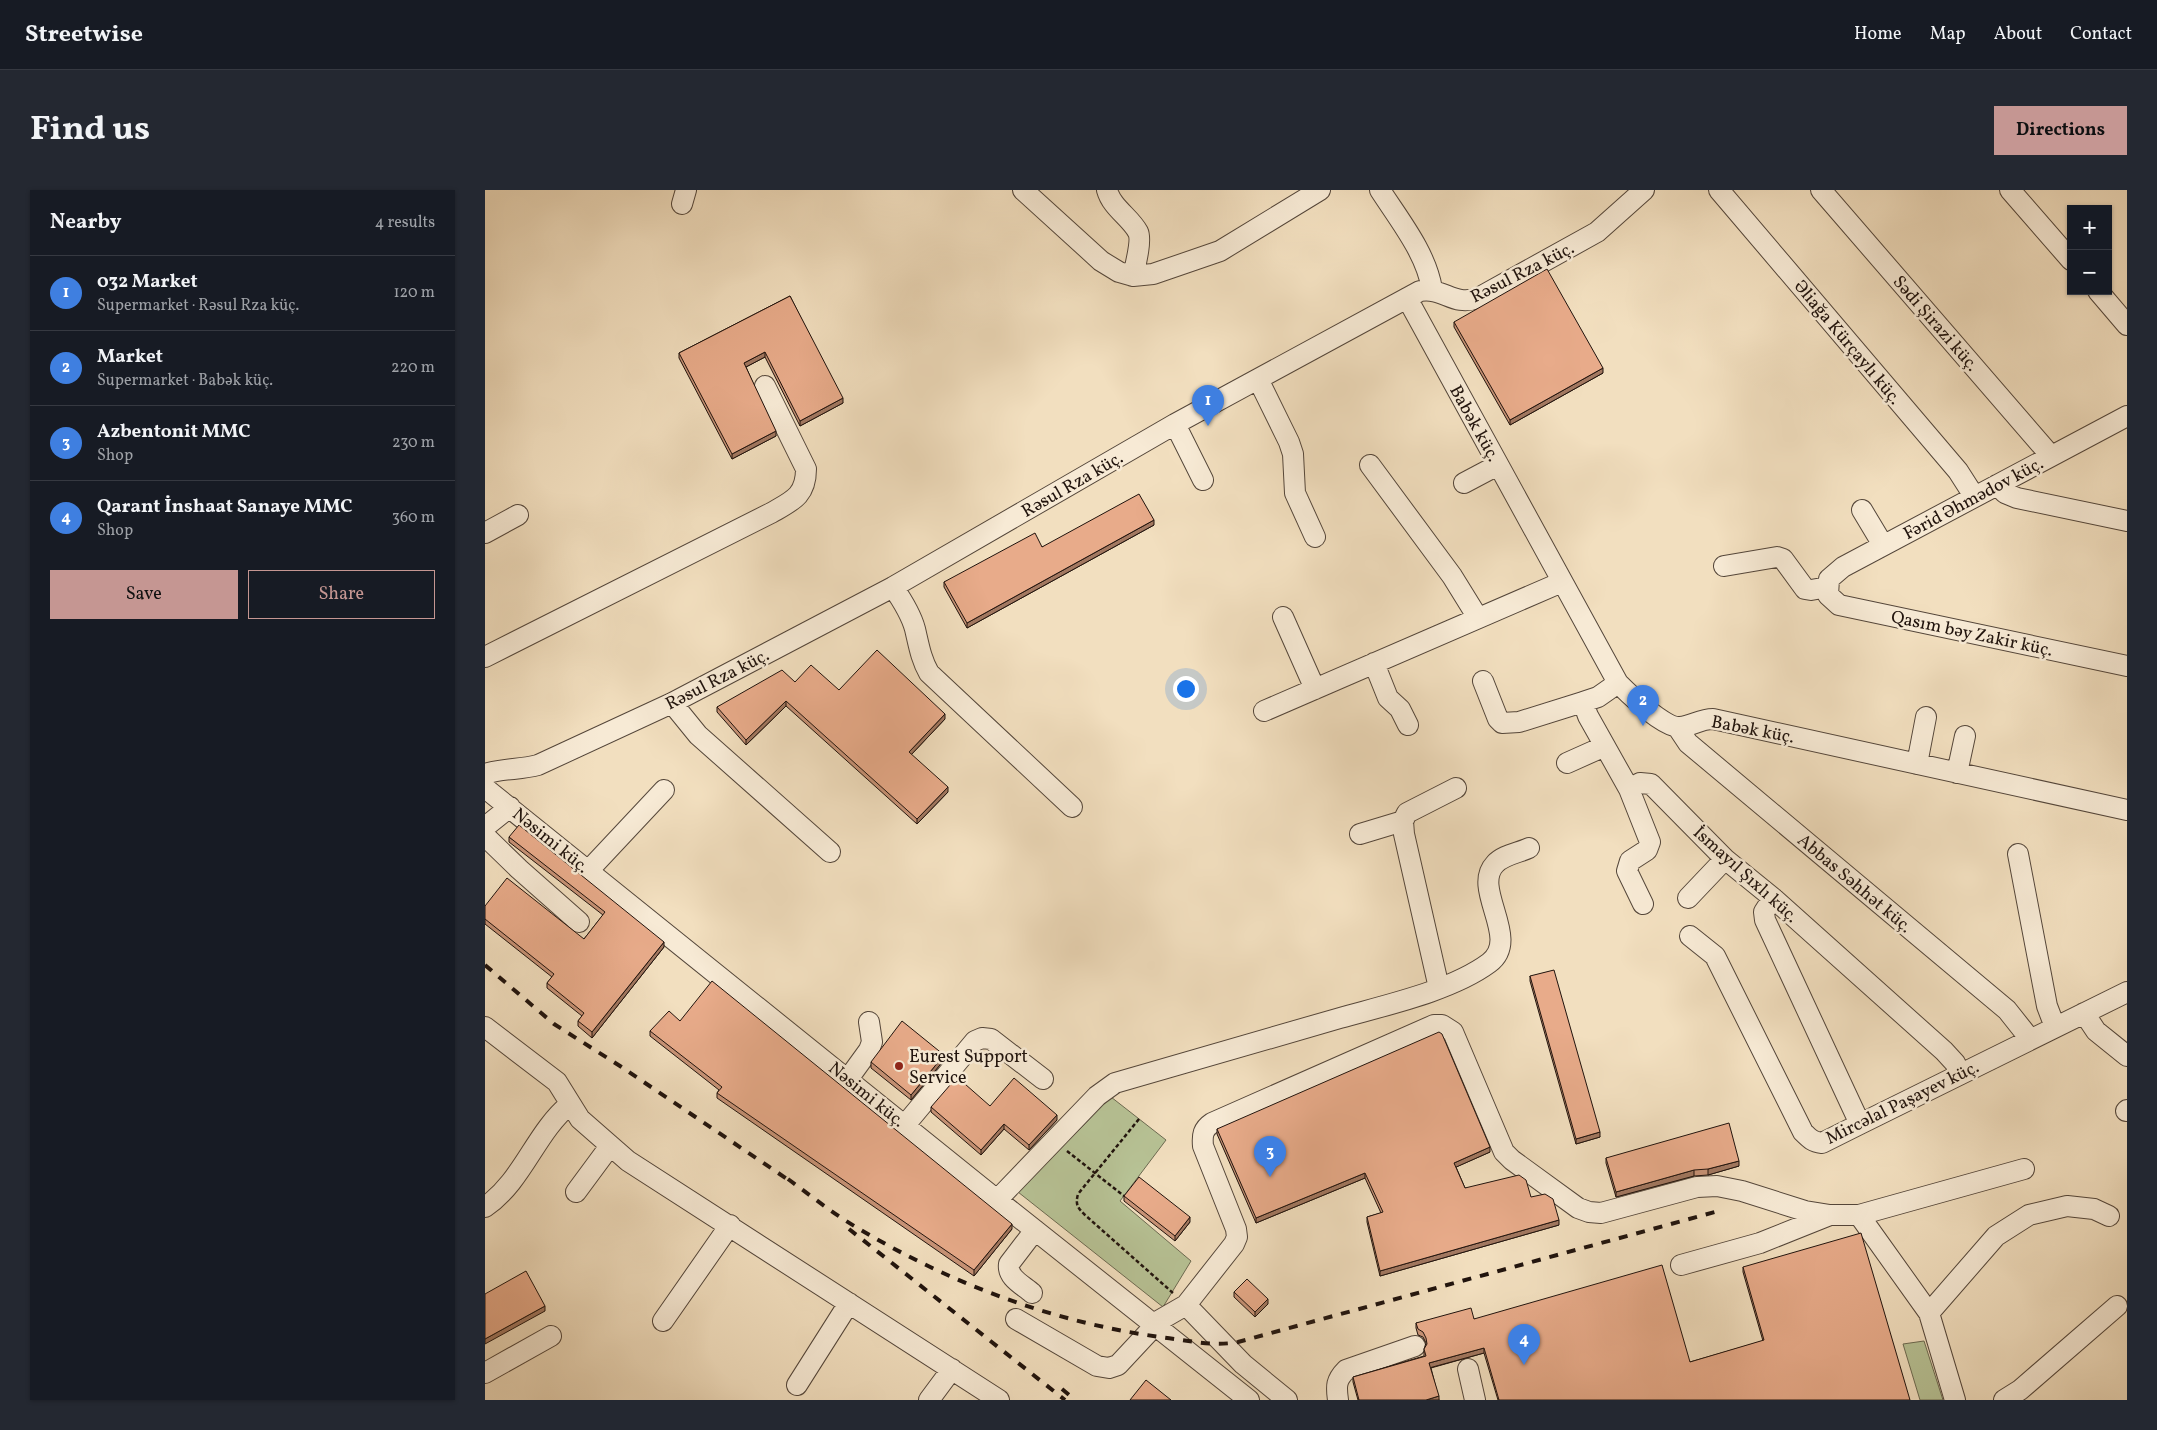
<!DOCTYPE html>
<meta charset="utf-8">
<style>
body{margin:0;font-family:Vollkorn,serif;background:#242831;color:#f1f3f6}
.controls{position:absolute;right:15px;top:15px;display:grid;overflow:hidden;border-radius:0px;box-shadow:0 1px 4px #0004}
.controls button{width:45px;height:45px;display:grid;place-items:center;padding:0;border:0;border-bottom:1px solid #363941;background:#171b24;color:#f1f3f6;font:25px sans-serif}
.you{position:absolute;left:700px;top:498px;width:18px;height:18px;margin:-12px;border:4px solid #fff;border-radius:50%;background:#1a73e8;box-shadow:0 0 0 8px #1a73e833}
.badge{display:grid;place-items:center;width:32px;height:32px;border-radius:50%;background:#c59692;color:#fff;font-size:16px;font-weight:700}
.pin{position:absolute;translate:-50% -41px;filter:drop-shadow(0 1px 2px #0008)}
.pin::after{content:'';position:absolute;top:26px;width:18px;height:15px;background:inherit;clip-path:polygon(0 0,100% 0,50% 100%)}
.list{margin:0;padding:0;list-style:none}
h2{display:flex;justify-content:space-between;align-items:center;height:65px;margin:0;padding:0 20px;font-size:21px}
h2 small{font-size:16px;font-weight:400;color:#9ea1a6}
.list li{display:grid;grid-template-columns:32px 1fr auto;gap:15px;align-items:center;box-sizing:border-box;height:75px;padding:0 20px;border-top:1px solid #363941}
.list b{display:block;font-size:19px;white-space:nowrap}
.list p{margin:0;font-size:16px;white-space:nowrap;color:#9ea1a6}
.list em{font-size:16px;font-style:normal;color:#9ea1a6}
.actions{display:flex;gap:10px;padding:15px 20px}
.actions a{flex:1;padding:11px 0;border:1px solid #c59692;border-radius:0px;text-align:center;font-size:18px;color:#c59692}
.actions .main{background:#c59692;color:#111}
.map{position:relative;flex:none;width:1642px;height:1210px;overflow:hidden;border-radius:0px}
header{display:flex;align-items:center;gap:30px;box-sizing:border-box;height:70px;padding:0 25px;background:#171b24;border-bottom:1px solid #363941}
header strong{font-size:24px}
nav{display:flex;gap:28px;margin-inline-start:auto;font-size:18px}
.intro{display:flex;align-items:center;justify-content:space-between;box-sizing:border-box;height:120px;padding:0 30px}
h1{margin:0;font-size:35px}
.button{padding:12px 22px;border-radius:0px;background:#c59692;color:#111;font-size:18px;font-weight:700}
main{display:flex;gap:30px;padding:0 30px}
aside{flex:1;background:#171b24;border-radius:0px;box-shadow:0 1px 4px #0004}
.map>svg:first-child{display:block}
.green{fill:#b7c295;stroke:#6c6a51}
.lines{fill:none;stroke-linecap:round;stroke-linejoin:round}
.minor-casing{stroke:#54463a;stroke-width:22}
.path{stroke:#20130d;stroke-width:2.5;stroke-dasharray:4 2.5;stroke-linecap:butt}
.minor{stroke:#f7ead5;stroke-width:20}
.rail{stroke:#20130d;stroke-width:4;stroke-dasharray:9 9;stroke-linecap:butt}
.wall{fill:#c89377;stroke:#20130d}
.shaded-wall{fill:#a27861;stroke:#20130d}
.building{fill:#e8ab8a;stroke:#20130d}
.poi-dot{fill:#8f2418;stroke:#f7ead5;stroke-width:2}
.labels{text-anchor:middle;stroke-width:5;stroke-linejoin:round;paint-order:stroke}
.street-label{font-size:18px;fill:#20130d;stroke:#f7ead5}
.poi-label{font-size:18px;fill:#20130d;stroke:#f7ead5;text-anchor:start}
</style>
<header>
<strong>Streetwise</strong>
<nav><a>Home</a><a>Map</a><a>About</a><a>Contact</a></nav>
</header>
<div class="intro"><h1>Find us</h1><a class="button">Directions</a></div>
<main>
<aside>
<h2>Nearby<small>4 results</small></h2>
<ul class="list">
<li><span class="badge" style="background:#3f7fe0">1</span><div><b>032 Market</b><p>Supermarket · Rəsul Rza küç.</p></div><em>120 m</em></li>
<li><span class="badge" style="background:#3f7fe0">2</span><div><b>Market</b><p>Supermarket · Babək küç.</p></div><em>220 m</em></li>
<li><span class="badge" style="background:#3f7fe0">3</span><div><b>Azbentonit MMC</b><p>Shop</p></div><em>230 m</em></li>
<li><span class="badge" style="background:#3f7fe0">4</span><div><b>Qarant İnshaat Sanaye MMC</b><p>Shop</p></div><em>360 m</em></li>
</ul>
<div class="actions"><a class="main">Save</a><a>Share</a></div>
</aside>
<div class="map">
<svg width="1642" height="1210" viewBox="0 0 1642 1210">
<rect width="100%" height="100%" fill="#f2dfbf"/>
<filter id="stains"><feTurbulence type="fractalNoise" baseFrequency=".004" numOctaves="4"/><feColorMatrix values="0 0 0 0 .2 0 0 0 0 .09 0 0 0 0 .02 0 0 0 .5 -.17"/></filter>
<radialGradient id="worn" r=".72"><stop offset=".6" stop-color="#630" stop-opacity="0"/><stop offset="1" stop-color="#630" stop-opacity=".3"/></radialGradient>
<path class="green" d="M626,907L681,950L635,1011L706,1071L678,1117L533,1002Z
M1439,1151L1458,1210H1435L1418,1154Z"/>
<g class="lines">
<g class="minor-casing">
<path id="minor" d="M538,0L616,71L634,82L648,86L668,84L735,61L835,0
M622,0C627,18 645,27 653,42C657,50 650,77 648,86
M895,0C915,31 941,63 947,99
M1234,0L1473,281L1489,306
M1336,0L1566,266
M1525,0L1586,70
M197,14L201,0
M1613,101L1642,135
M922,108L1133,493C1144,504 1180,539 1195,537C1207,536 1215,529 1228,529L1642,620
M773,189L804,252L808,264L810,303L830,347
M1642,226L1358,377L1344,389L1343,405L1354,415L1642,476
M690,234L718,290
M885,275L967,386L993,428
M979,293L1013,275
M1512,295L1520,303L1532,308L1642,331
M1377,320L1398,355
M0,343L33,325
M1239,376L1292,367L1298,369L1320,399L1326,400L1343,397
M408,397C417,410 426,424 430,439C434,456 436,469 444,483L587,617
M798,427L830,499
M0,467L286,323C307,311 321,306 321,279L280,196
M889,473L903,508L915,519L923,535
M998,491L1013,529L1017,533L1034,532L1098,512
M1133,493L1113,507L1098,512L1103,526L1144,599L1155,593L1166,594L1240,669L1288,708L1459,861L1470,873L1475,884
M187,513L213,545L345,662
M779,521L1077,392
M1193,538L1203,553L1522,820L1545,849
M1082,573L1120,556
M1432,574L1441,527
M1472,583L1480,546
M0,584C18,578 35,580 53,575L187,513L408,397L690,234L935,101C959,97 968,117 993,108L1112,42L1159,0
M0,598L512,1010L764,1210
M1144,599L1165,652L1162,660L1145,671L1142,681L1158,714
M0,637L25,617
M875,644L918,631
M0,646L34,679L94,732
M1533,664L1562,816L1570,837
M104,680L179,600
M1203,708L1240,669
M1288,708L1279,722L1280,730L1375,934
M1205,746L1230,766L1318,942C1325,949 1328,952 1337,953L1375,934L1642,802
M954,798L919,644L918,631L922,623L971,598
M1599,823L1611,841L1642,866
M0,837L72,892L95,929L143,971L514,1210
M363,889L384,860L387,852L384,832
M1641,921L1642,920
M420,935L490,851L497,848L506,849L558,889
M91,1002L125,956
M512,1010L612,906L630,893C705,872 780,850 855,828C901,815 966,801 1004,773C1037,749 986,699 1010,674C1018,665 1033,663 1044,658
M0,1017C38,991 50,943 85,914
M1374,1025L1539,979
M1196,1075L1275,1053L1345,1025
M547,1103C538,1095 522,1088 524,1074L550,1040
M701,1115L758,1174L802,1210
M1444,1123L1511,1046L1544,1025L1582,1016L1609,1019L1624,1026
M531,1129L612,1176L624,1178L633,1175L675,1130L701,1115L749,1054L752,1047L751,1039L718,956C717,945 718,939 727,933L949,835H957L968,842L1019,962L1027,970L1093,1018L1104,1022L1116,1023L1212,997L1232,996L1257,1001L1320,1021L1345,1025H1374L1444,1123L1470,1210
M178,1131L245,1035
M983,1179L990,1210
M0,1183L66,1146
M312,1195L364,1113
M444,1210L467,1179
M853,1210C851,1196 851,1190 861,1180L930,1156
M1519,1210L1535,1200L1632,1116"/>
</g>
<path class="path" d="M654,929L593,1004C590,1015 593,1018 600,1025L688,1103
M582,961L639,1006"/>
<use href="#minor" class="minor"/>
<path class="rail" d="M0,775L69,834L135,876L308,993
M303,989C325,1005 347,1023 371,1037C464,1093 567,1132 675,1147C701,1150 727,1157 753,1152L1230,1022
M364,1039L580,1210
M577,1199L590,1210"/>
</g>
<path class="wall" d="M305,106L358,213L315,236L280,167L261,177L291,246L247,269L194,168V163Z
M969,132L1118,183L1025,235L969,137Z
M669,335L482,438L459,397V392L557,357Z
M310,492L354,500L460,529L426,565L463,602L432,634L301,516L261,555L232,522V517Z
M24,647L179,757L107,848L93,836V831L97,826L62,798V793L67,787L0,734V716L99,749L118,725L24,652Z
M1045,786L1115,947L1091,954L1045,791Z
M195,831L527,1039L489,1086L232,908V903L234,900L165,846V841Z
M459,870L426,910L386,878V872Z
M505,916L572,930L544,960L519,939L496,965L446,922V917Z
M732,939L1005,962L971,977L980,998L1046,1007L1074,1035L895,1086L882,1032V1027L896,1023L880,988L771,1033L732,944Z
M1121,968L1254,976L1223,985L1209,986L1131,1007L1121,973Z
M639,1006L705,1032L690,1051L639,1011Z
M1258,1077L1425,1210H1013L999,1163L946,1178L954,1210H873L868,1192V1187L939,1166V1159L941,1153L938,1147L933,1145L931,1138V1133L989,1129L1205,1172L1278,1151L1258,1082Z
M749,1102L783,1114L770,1127L749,1107Z"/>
<path class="shaded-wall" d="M280,162V167L259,178V173Z
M1118,178V183L1025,235V230Z
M358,208V213L315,236V231Z
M291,241V246L247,269V264Z
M669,330V335L482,438V433Z
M301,511V516L261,555V550Z
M460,524V529L424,567V562Z
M463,597V602L432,634V629Z
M179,752V757L107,848V842Z
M459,865V870L426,910V905Z
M572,925V930L544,960V955Z
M519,934V939L496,965V960Z
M1115,942V947L1091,954V949Z
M1005,957V962L969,978V973Z
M1254,971V976L1223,985V979Z
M1209,980V986L1131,1007V1002Z
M880,983V988L771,1033V1028Z
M705,1027V1032L690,1051V1046Z
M1074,1030V1035L895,1086V1081Z
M527,1034V1039L489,1086V1080Z
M783,1109V1114L770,1127V1122Z
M60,1116V1121L0,1154V1149Z
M999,1158V1163L944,1178V1173Z
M954,1206V1210H941Z"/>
<path class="building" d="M1062,79L1118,178L1025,230L969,132Z
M305,106L358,208L315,231L280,162L259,173L291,241L247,264L194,163Z
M654,304L669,330L482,433L459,392L550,343L557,357Z
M392,460L460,524L424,562L463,597L432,629L301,511L261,550L232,517L297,480L310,492L326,475L354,500Z
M34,635L179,752L107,842L93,831L99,823L62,793L69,784L0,729V716L22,688L99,749L120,722L24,647Z
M1069,780L1115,942L1091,949L1045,786Z
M227,791L527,1034L489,1080L232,903L237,897L165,841L184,821L195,831Z
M417,831L459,865L426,905L386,872Z
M954,842L957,844L1005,957L969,973L980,998L1034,985L1041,990L1046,1007L1060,1004L1068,1009L1074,1030L895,1081L882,1027L898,1022L880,983L771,1028L732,939Z
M472,887L505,916L529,888L572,925L544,955L519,934L496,960L446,917Z
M1244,933L1254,971L1223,979L1209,980L1131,1002L1121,968Z
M654,987L705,1027L690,1046L639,1006Z
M1376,1043L1425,1210H1014L999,1158L944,1173L954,1206L941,1210H874L868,1187L941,1166L939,1159L942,1154L941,1148L938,1142L933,1139L931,1133L986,1118L989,1129L1177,1075L1205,1172L1279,1150L1258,1077Z
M41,1081L60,1116L0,1149V1104Z
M762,1089L783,1109L770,1122L749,1102Z
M661,1190L686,1210H645Z"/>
<circle class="poi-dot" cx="414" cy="876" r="5"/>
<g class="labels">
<g class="street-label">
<text transform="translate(1037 82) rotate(-27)" y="6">Rəsul Rza küç.</text>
<text transform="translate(1451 133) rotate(49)" y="6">Sədi Şirazi küç.</text>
<text transform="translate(1363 152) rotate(50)" y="6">Əliağa Kürçaylı küç.</text>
<text transform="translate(990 233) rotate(61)" y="6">Babək küç.</text>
<text transform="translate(587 294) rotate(-30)" y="6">Rəsul Rza küç.</text>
<text transform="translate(1488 308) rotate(-28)" y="6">Fərid Əhmədov küç.</text>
<text transform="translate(1487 443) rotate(12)" y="6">Qasım bəy Zakir küç.</text>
<text transform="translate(232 489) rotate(-27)" y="6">Rəsul Rza küç.</text>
<text transform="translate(1268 539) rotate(11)" y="6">Babək küç.</text>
<text transform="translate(66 650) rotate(39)" y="6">Nəsimi küç.</text>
<text transform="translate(1261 684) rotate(42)" y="6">İsmayıl Şıxlı küç.</text>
<text transform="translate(1370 693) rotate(40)" y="6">Abbas Səhhət küç.</text>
<text transform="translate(382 904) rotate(39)" y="6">Nəsimi küç.</text>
<text transform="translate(1417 912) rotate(-26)" y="6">Mircəlal Paşayev küç.</text>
</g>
<g class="poi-label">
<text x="424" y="872">Eurest Support<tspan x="424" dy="21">Service</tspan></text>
</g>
</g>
<rect width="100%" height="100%" filter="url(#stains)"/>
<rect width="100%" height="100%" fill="url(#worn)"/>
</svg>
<div class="controls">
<button>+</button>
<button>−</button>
</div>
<div class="you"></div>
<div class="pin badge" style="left:723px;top:236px;background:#3f7fe0">1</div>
<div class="pin badge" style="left:1158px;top:536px;background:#3f7fe0">2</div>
<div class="pin badge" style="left:785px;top:987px;background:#3f7fe0">3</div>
<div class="pin badge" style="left:1039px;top:1175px;background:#3f7fe0">4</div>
</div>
</main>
